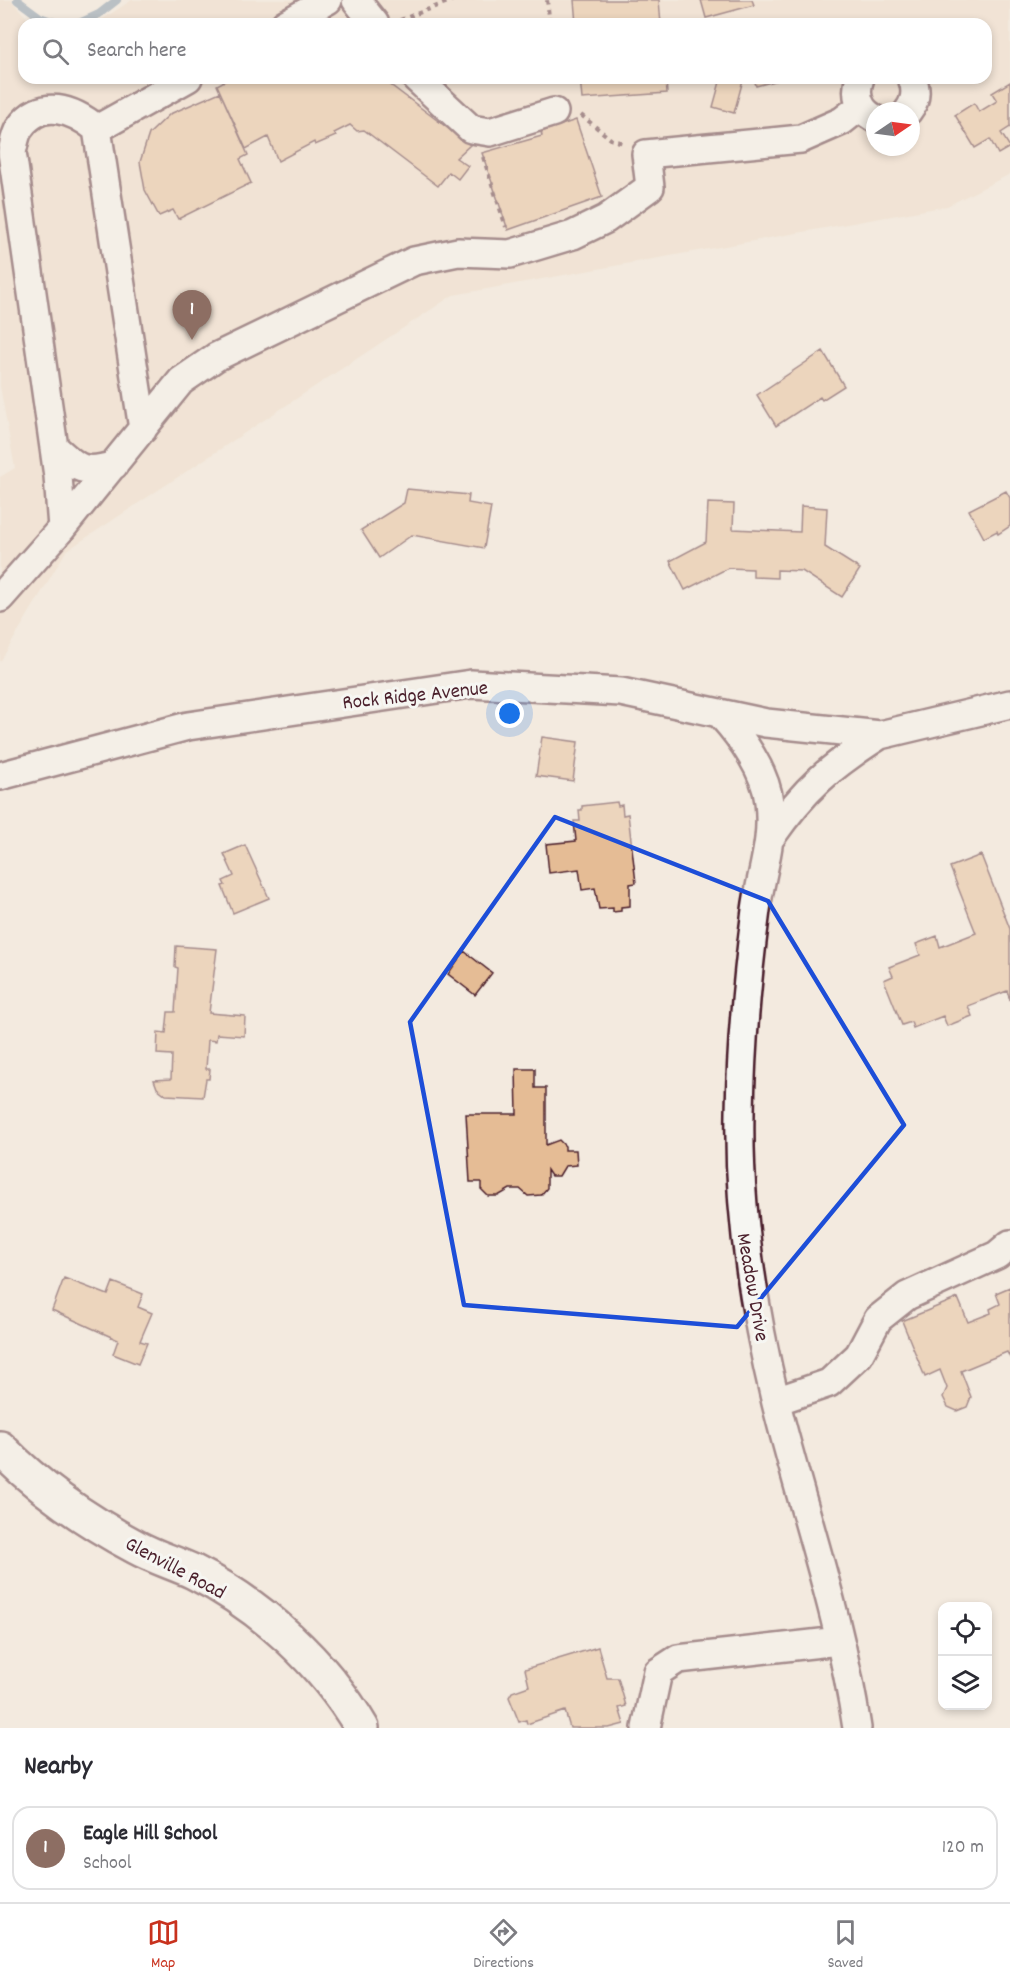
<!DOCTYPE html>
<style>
body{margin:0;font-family:Dekko,sans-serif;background:#f2f2f3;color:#2b2b33}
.controls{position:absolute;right:18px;bottom:18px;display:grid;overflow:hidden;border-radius:12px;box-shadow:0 3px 9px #0003}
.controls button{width:54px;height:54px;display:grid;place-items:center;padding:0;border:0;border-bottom:2px solid #e1e1e2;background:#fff;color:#2b2b33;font:30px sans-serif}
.compass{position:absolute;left:866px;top:102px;width:54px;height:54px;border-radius:50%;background:#fff;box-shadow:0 3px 9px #0003;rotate:77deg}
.you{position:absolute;left:510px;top:714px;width:21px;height:21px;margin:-15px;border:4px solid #fff;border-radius:50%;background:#1a73e8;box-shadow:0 0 0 9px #1a73e833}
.badge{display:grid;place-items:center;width:39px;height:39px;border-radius:50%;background:#c8321e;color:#fff;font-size:20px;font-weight:700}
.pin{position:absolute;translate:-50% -50px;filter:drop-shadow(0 2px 3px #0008)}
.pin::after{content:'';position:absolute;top:32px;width:21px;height:18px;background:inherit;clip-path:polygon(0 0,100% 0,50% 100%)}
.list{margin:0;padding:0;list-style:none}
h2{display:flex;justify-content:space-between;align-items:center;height:78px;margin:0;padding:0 24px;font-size:26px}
h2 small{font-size:20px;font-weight:400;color:#7c7c81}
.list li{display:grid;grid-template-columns:39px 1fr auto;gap:18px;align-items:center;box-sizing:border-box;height:84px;margin:0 12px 12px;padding:0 12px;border:2px solid #e1e1e2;border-radius:18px}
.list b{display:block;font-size:22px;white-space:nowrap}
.list p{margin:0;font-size:20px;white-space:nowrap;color:#7c7c81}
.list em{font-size:20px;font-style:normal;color:#7c7c81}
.icon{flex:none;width:33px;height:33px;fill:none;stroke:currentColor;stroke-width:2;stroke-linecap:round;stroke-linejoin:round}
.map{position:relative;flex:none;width:1010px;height:1728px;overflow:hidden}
.search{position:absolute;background:#fff;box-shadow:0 3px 9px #0003;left:18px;right:18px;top:18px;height:66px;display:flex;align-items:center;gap:15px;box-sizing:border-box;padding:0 21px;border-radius:18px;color:#7c7c81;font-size:22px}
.sheet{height:174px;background:#fff}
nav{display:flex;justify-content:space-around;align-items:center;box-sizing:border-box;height:84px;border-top:2px solid #e1e1e2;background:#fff;font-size:16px;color:#7c7c81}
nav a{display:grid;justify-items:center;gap:3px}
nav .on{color:#c8321e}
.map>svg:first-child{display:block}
.built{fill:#efdcc9;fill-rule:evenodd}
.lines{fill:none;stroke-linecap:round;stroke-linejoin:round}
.stream{stroke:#768ea4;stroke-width:8}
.building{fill:#e5bc95;stroke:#4a1f2b;stroke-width:1.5}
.minor-casing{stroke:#4a1f2b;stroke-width:32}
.major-casing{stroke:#4a1f2b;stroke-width:38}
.path{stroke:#4a1f2b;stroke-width:4;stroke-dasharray:4.5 4.5;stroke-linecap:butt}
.minor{stroke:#f6f6f2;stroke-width:27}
.major{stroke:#f6f6f2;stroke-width:33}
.marked{fill:none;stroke:#1d4ed8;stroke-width:4.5;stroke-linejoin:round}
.labels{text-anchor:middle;stroke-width:6;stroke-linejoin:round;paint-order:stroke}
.street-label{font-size:21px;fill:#4a1f2b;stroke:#f6f6f2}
</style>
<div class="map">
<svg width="1010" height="1728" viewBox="0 0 1010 1728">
<rect width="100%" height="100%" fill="#f3eadf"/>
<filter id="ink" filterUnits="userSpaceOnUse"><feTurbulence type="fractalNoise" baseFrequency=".0167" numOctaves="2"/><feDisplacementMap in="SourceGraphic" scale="12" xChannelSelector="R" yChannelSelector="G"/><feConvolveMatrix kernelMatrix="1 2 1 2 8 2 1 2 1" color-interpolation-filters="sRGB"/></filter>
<g filter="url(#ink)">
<path class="built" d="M0,0H11L32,24H24V78H986V24H95L132,0H1010V174L947,206L453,295L66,551L0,662V477L15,468L0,386ZM875,111H911V147H875Z"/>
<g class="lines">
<path class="stream" d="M17,0L40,17L60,24
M77,24L99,14L117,0"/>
</g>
<path class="building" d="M574,0H659L661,24H576Z
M701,0H752L754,5L706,18Z
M230,78H385L384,80L470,145L456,158L468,166L458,179L449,172L438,186L364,130L357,131L350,125L334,133L336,136L315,145L314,142L278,161L268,137L246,149L217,85Z
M580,78H666L667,93L582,99Z
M721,78L743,80L734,113L713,107Z
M754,78H786L756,86Z
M1010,82V127L1001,133L1010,147L998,154L990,139L975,148L955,115L974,103L979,112L997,101L992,93Z
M220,92L248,155L240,159L251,183L178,219L173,210L159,216L145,190L140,162L149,134L170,114Z
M576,120L602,197L508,230L482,153L542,136L541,132Z
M823,351L844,386L822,400L820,397L776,426L757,395Z
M407,489L469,495L468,503L491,507L484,548L412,535L379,558L361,530L404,503Z
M1006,491L1010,498V526L998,534L997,531L984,538L969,510Z
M708,503L734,504L733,529L800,532L801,506L827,508L825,547L860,569L842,597L802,571L777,570V578L753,577V569L728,568L685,590L670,561L706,542Z
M542,737L578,742L573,781L536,776Z
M617,802L618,806L622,805L623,815L628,814L636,883L630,884V906L621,907V911L613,912V908L599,909L595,888L582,890L579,869L549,873L546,844L576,841L574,821H580L579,810H582V806Z
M245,845L269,898L233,913L222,886L225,885L223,881L234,876L224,854Z
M981,855L1010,929V1000L1007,991L968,1006L972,1016L947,1026L943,1016L913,1028L911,1022L902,1025L884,980L893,976L889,967L920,955L916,944L937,936L940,947L976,933L950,867Z
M176,946L217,949L209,1013L245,1016L244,1036L217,1034L216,1041L208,1040L206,1069H210L209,1079H206L203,1097L166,1095L157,1088L154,1080L171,1079L172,1055L157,1054L158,1032L166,1033L168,1012H175L178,968L175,967Z
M464,951L492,973L475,995L448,974Z
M516,1069H535V1088H546V1145L559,1140L565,1146V1150H576L577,1165L565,1166L559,1176H551L547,1170V1188L541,1195L528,1196L520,1189H510L498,1196H488L481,1189V1182H470L466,1114H517Z
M64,1278L108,1295L113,1282L143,1294L138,1307L152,1313L140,1341L147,1343L138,1364L113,1354L118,1340L52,1310Z
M1010,1287V1358L1007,1352L961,1371L971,1397L967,1407L957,1411L948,1407L943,1397L947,1388L940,1370L925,1377L902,1321L958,1298L968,1322L991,1313L990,1309L1000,1304L996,1293Z
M598,1647L607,1678H618L626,1706L619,1708L624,1724L609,1728H570L565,1711L527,1724L526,1720L519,1722L509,1697L512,1692L529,1686L525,1669Z"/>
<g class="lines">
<g class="minor-casing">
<path id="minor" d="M356,0L375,24
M285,24L328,0
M416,78L471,129L490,132L554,112
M860,78C854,94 859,110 874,118
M908,111C916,101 917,90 912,78
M97,129L188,78
M54,447C77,468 83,475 114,465
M62,528L58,476L12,152C14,145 15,135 19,129C40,96 74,110 97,129L143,429
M0,598L62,528L181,381L216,357L414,261L458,252L510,254L573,235L606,219L650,187L646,154L801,139L842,121L861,106
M722,716C741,737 766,772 769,802C774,841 761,872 756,910C747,978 741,1045 740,1113C738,1211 753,1308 776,1403C803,1511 841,1618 857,1728
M0,776L188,726L471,684L621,692L766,723L880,735L1010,704
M771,837C805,788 830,767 880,735
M776,1401L829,1383L859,1355L878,1319L907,1296L997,1255L1010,1244
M646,1728L658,1672L678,1659L839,1641"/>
</g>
<g class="major-casing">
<path id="major" d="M0,1448C40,1489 85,1520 136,1547C154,1557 175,1563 194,1572C262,1606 324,1663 362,1728"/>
</g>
<path class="path" d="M547,0L550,24
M400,20L453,0
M550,78L551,87
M581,115L612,140L624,143
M483,157L506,227"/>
<use href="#minor" class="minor"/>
<use href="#major" class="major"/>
</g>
</g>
<path d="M0 0H1010V1728H0ZM555,817L768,901L904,1125L737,1327L464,1305L410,1022Z" fill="#f3eadf" fill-opacity=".55" fill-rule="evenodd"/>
<path class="marked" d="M555,817L768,901L904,1125L737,1327L464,1305L410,1022Z"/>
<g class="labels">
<g class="street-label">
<text transform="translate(415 694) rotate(-6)" y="7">Rock Ridge Avenue</text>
<text transform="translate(754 1287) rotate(80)" y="7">Meadow Drive</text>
<text transform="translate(176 1567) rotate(28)" y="7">Glenville Road</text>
</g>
</g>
</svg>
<div class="controls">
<button><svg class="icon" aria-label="locate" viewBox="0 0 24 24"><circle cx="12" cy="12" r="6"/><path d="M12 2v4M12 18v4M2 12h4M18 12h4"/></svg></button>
<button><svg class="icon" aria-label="layers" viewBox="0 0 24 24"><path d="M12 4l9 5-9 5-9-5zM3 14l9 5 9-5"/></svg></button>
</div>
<svg class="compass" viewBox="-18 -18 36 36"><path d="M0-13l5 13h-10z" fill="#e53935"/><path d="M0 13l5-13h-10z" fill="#7c7c81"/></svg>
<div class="you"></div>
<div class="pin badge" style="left:192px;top:340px;background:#8d6e63">1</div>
<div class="search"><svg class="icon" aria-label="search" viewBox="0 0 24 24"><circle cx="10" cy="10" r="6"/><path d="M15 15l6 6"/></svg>Search here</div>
</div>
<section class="sheet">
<h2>Nearby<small></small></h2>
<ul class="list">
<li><span class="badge" style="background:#8d6e63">1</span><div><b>Eagle Hill School</b><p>School</p></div><em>120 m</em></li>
</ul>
</section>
<nav>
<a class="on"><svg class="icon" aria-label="map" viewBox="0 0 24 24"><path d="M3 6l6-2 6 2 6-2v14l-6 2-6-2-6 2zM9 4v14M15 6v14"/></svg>Map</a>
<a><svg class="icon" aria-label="directions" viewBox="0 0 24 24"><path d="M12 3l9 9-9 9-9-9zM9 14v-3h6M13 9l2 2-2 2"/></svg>Directions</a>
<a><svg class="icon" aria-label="saved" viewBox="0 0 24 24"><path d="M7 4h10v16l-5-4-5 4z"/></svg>Saved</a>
</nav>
